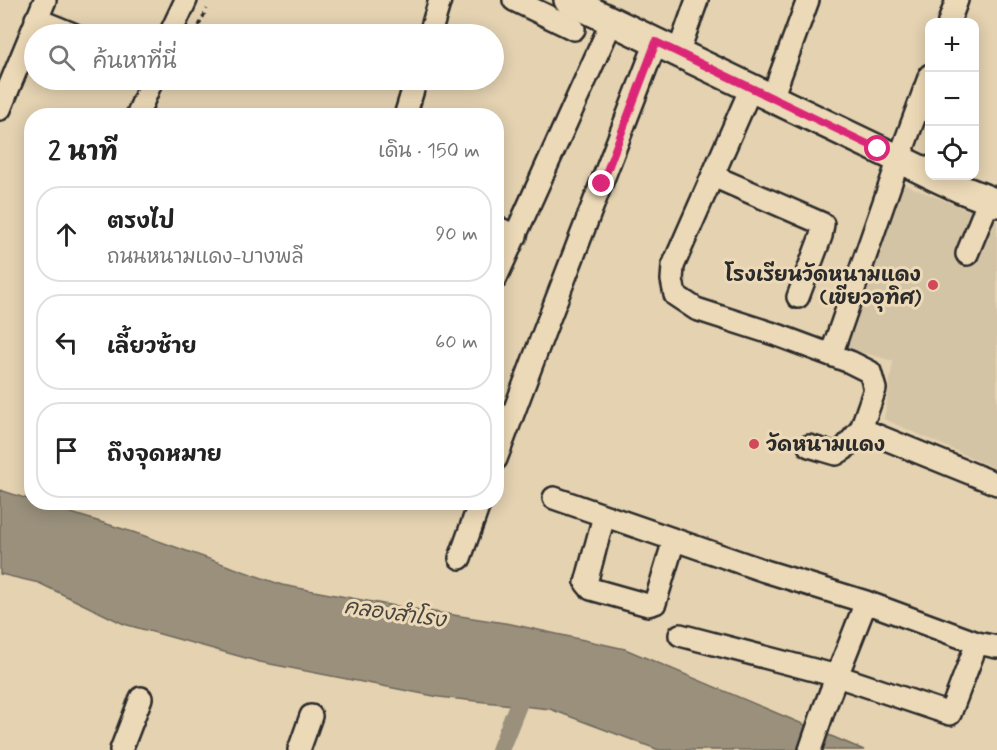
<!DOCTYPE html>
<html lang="th">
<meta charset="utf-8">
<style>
body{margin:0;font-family:Mynerve,"Playpen Sans Thai",sans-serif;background:#f2f2f2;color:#222}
.controls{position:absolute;right:18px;top:18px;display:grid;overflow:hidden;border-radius:12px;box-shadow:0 3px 15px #0003}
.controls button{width:54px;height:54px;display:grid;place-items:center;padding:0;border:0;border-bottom:2px solid #e0e0e0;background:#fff;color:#222;font:30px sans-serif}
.stop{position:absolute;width:18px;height:18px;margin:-14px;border:4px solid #db2777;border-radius:50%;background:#fff}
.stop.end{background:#db2777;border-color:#fff;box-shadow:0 2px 6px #0008}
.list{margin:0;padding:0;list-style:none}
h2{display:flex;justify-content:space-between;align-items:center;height:78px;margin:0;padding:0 24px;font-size:26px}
h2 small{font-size:20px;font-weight:400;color:#767676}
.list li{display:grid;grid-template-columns:39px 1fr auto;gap:18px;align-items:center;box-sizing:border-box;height:96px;margin:0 12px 12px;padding:0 12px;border:2px solid #e0e0e0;border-radius:24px}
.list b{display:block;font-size:22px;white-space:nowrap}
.list p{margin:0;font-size:20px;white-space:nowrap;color:#767676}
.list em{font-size:20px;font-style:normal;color:#767676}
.icon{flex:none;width:33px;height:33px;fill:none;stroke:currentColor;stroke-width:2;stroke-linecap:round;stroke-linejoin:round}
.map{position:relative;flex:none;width:997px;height:750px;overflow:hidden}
.search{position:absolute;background:#fff;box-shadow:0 3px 15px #0003;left:24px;top:24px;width:480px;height:66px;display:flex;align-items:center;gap:15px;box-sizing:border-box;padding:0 21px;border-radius:33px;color:#767676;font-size:22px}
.panel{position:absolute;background:#fff;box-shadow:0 3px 15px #0003;left:24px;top:108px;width:480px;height:402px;border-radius:24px}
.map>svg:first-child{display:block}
.built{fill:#d4c4a6}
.water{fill:#9a907c;stroke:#6e685c;stroke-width:1.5}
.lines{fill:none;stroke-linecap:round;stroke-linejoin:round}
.canal{stroke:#9a907c;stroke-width:18}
.minor-casing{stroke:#2b2b2b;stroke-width:26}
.major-casing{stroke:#2b2b2b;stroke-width:32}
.path{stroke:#2b2b2b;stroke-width:3;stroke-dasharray:4.5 4.5;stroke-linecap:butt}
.minor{stroke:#ecd9b7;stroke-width:21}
.major{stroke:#ecd9b7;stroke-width:27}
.route{stroke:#db2777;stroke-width:8}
.poi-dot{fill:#d1495b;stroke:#ecd9b7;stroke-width:2}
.labels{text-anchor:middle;stroke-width:6;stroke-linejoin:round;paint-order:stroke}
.poi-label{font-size:20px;font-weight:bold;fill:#2b2b2b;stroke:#ecd9b7;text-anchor:end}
.water-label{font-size:21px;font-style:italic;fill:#47443f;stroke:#ecd9b7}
</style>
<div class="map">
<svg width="997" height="750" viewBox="0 0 997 750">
<rect width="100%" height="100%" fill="#e4d2b1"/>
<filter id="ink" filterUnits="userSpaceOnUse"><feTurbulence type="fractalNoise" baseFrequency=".0167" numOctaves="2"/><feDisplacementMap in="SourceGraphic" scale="12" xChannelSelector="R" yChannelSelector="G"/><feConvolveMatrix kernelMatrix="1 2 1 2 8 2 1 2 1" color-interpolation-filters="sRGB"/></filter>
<g filter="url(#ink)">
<path class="built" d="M903,184L997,221V469L884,419L893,361L846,348Z"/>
<path class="water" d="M0,490L31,500L32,502L39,503L139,534L282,585L383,604L511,624L625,649L864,750H659L550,709L439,697L260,662L124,624L39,583L0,574Z"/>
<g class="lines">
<path class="canal" d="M500,750L526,685"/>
<g class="minor-casing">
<path id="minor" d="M514,0L574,29
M36,19L73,34
M949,22L957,0
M170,34L186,0
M430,34L440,0
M678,53L697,0
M751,88L673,266L672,280L675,295L696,309L780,336L850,362L870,372L875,389L861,429L844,449L836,454L809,446
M772,98L808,0
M0,109L45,0
M137,116L152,80
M405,116L416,80
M713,176L823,224L821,236L798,297
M496,227L516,236
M967,254L989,200
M496,278L612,21
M831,355L899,159L930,75
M861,429L997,484
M496,459L547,324L656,42
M554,498L765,571L866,602
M604,516L586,583L591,589L648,605L655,603L674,540
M460,558L480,502
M680,635L837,676L950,714L977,643
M121,750L141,698
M299,750L311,716
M810,750L824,709L866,602L977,643L997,647"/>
</g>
<g class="major-casing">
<path id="major" d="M568,0L930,174
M933,176L961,189L997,203"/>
</g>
<path class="path" d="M195,34L207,9"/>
<use href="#minor" class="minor"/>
<use href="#major" class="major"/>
</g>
</g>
<g class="lines" filter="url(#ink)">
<path class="route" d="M602,184L656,42L878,149"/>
</g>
<g class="poi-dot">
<circle cx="933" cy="285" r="6"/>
<circle cx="754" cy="444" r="6"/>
</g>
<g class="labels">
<g class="poi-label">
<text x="921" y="281">โรงเรียนวัดหนามแดง<tspan x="921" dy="23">(เขียวอุทิศ)</tspan></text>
<text x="766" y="451" text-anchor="start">วัดหนามแดง</text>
</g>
<g class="water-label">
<text transform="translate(395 613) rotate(8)" y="7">คลองสำโรง</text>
</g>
</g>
</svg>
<div class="controls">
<button>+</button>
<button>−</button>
<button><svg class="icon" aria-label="locate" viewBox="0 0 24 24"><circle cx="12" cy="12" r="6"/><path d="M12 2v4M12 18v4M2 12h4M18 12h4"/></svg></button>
</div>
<div class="stop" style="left:878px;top:149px"></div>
<div class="stop end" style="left:602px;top:184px"></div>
<div class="search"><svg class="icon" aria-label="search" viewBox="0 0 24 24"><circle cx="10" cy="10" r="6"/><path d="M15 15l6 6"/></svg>ค้นหาที่นี่</div>
<section class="panel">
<h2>2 นาที<small>เดิน · 150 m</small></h2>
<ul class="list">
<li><svg class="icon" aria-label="ahead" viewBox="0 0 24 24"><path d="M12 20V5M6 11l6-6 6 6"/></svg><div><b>ตรงไป</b><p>ถนนหนามแดง-บางพลี</p></div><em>90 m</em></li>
<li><svg class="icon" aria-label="left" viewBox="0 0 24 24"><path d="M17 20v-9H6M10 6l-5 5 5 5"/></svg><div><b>เลี้ยวซ้าย</b></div><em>60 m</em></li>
<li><svg class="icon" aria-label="arrive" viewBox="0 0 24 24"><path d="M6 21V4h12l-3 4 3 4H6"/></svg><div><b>ถึงจุดหมาย</b></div></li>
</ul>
</section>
</div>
